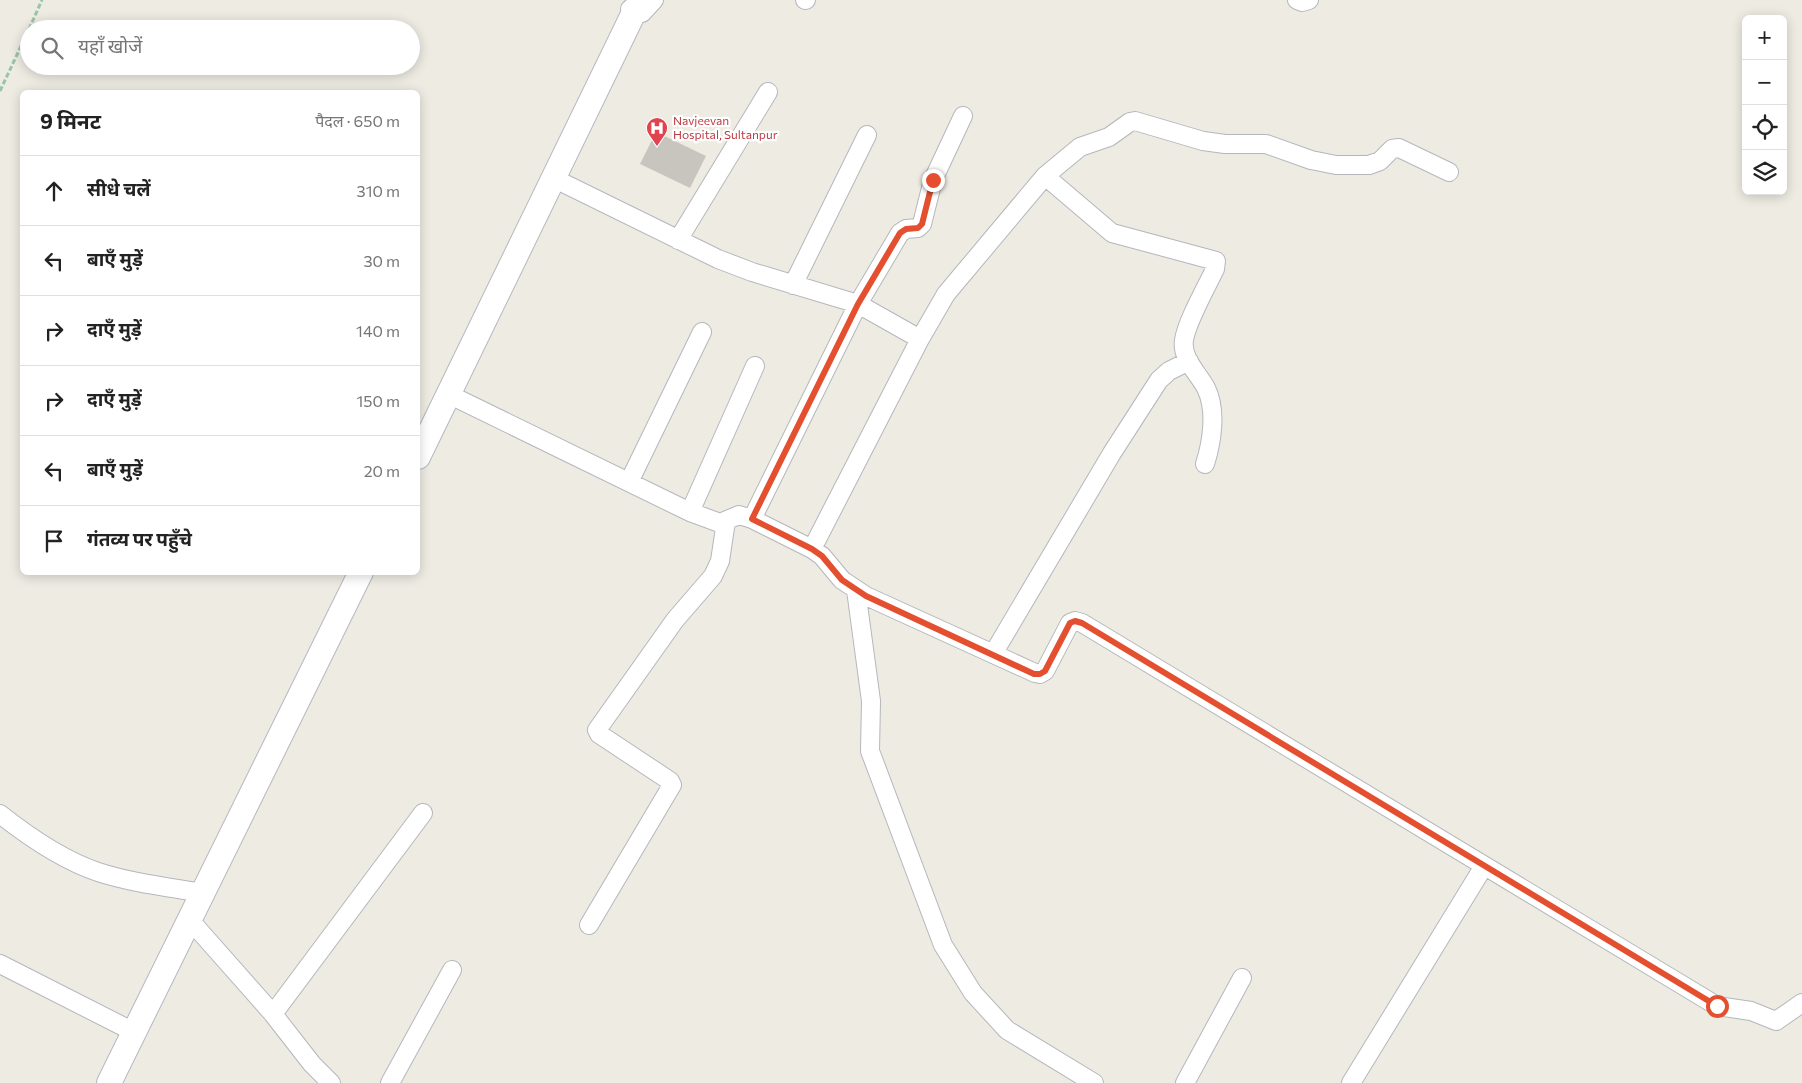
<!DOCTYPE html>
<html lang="hi">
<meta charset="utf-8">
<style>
body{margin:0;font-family:Commissioner,"Noto Sans Devanagari",sans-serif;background:#f2f2f2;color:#222}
.controls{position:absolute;right:15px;top:15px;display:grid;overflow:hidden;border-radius:8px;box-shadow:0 2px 12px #0003}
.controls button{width:45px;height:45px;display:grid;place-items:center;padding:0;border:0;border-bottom:1px solid #e0e0e0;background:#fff;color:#222;font:25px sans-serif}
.stop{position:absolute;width:15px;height:15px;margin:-11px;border:4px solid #e44f30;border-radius:50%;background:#fff}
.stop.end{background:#e44f30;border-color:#fff;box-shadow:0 1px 5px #0008}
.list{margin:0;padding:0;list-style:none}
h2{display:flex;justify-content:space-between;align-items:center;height:65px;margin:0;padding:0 20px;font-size:21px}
h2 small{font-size:16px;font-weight:400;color:#767676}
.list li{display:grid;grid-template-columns:32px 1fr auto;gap:15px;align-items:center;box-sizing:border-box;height:70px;padding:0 20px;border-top:1px solid #e0e0e0}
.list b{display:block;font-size:19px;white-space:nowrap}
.list em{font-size:16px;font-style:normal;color:#767676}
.icon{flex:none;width:28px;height:28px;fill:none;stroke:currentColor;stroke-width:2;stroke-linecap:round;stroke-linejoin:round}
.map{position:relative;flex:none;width:1802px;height:1083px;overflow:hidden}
.search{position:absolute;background:#fff;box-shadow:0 2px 12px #0003;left:20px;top:20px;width:400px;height:55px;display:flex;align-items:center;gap:12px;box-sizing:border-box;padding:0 18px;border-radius:28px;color:#767676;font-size:19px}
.panel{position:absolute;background:#fff;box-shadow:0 2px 12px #0003;left:20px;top:90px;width:400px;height:485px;border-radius:8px}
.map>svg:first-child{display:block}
.building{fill:#c8c5bf}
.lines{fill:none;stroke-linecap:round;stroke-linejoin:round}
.street-casing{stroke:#b4b7bc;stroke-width:20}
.secondary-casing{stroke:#b5b8be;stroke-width:26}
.path{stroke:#98c4a9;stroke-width:3;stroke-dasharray:5 2.5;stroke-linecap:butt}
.street{stroke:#fff;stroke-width:18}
.secondary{stroke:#fff;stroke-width:24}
.route{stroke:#e44f30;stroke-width:6}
.labels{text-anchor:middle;stroke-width:4.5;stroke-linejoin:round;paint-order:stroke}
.health-label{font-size:12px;fill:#be3a42;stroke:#fff;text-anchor:start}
</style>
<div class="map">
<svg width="1802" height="1083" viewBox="0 0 1802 1083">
<rect width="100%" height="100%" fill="#edebe2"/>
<path class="building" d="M656,132L706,156L690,188L640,164Z"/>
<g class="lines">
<g class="street-casing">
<path id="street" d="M805,0H806
M1297,0L1302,2L1309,0
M630,9L634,13H642L654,0
M1045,176L1112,233L1216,261L1215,269C1206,288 1187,321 1184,340C1181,358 1198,373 1206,388C1217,410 1212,442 1205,464
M553,178L718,259L752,272L858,304L920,339
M678,240L768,92
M793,285L867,135
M448,394L690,512L720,523L739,515L752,519L812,549L822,556L842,580L866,596L1035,673L1040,674L1045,671L1070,623L1075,621L1082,623L1717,1006L1751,1011L1776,1021L1802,1003
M629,482L702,332
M690,512L755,366
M752,519L858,304L900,233L906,229L918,228L922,224L933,180L963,116
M812,549L920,339L946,294L1045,176L1080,147L1109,137L1130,122L1135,121L1203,141L1225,144H1266L1311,160L1336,165H1369L1380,161L1392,149L1399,148L1449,172
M856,590L871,701L870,751L943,945L973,993L1007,1030L1094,1083
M993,654L1112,453L1159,380L1169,371L1189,361
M0,814C29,837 63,860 98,872C132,883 168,887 203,893
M189,919L273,1014L312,1064L331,1083
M589,925L672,785L670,781L599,734L597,730L675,620L713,576L720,561L726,521
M0,964L134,1032
M273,1014L423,813
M390,1083L452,970
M1185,1083L1242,978
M1351,1083L1484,866"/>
</g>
<g class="secondary-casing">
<path id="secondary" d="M418,457L640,0
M109,1083L361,572"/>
</g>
<path class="path" d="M29,29L42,0
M0,91L29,29"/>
<use href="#street" class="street"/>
<use href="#secondary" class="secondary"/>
</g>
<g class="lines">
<path class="route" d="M933,180L922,224L918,228L906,229L900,233L858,304L752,519L812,549L822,556L842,580L866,596L1034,674H1040L1045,671L1070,623L1075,621L1082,623L1717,1006"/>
</g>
<defs>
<g id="hospital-pin" transform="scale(1.125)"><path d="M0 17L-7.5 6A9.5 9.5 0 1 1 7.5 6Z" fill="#e0444e" stroke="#fff"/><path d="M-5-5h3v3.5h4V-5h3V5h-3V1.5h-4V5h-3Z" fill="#fff"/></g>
</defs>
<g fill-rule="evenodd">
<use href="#hospital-pin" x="657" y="128"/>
</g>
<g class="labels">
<g class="health-label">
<text x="673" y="125">Navjeevan<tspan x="673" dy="14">Hospital, Sultanpur</tspan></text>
</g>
</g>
</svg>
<div class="controls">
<button>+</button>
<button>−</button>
<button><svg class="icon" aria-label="locate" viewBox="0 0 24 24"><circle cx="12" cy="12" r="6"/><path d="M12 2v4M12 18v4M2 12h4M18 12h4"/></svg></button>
<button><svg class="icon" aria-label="layers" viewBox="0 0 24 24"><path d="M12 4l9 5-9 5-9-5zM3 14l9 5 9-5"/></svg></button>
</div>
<div class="stop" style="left:1717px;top:1006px"></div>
<div class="stop end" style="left:933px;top:180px"></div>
<div class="search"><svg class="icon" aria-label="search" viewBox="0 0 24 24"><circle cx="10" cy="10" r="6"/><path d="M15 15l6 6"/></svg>यहाँ खोजें</div>
<section class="panel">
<h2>9 मिनट<small>पैदल · 650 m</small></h2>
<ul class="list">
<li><svg class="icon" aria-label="ahead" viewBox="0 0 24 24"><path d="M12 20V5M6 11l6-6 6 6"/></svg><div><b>सीधे चलें</b></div><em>310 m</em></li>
<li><svg class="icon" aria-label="left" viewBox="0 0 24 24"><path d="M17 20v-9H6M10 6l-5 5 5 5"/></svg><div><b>बाएँ मुड़ें</b></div><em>30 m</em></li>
<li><svg class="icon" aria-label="right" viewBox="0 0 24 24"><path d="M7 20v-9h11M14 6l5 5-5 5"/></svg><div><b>दाएँ मुड़ें</b></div><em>140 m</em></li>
<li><svg class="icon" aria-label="right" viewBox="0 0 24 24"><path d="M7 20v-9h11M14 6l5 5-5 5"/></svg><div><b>दाएँ मुड़ें</b></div><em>150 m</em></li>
<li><svg class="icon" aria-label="left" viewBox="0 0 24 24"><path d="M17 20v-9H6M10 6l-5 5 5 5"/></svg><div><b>बाएँ मुड़ें</b></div><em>20 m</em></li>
<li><svg class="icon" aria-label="arrive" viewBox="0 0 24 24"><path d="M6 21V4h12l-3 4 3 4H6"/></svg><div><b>गंतव्य पर पहुँचे</b></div></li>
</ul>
</section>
</div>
